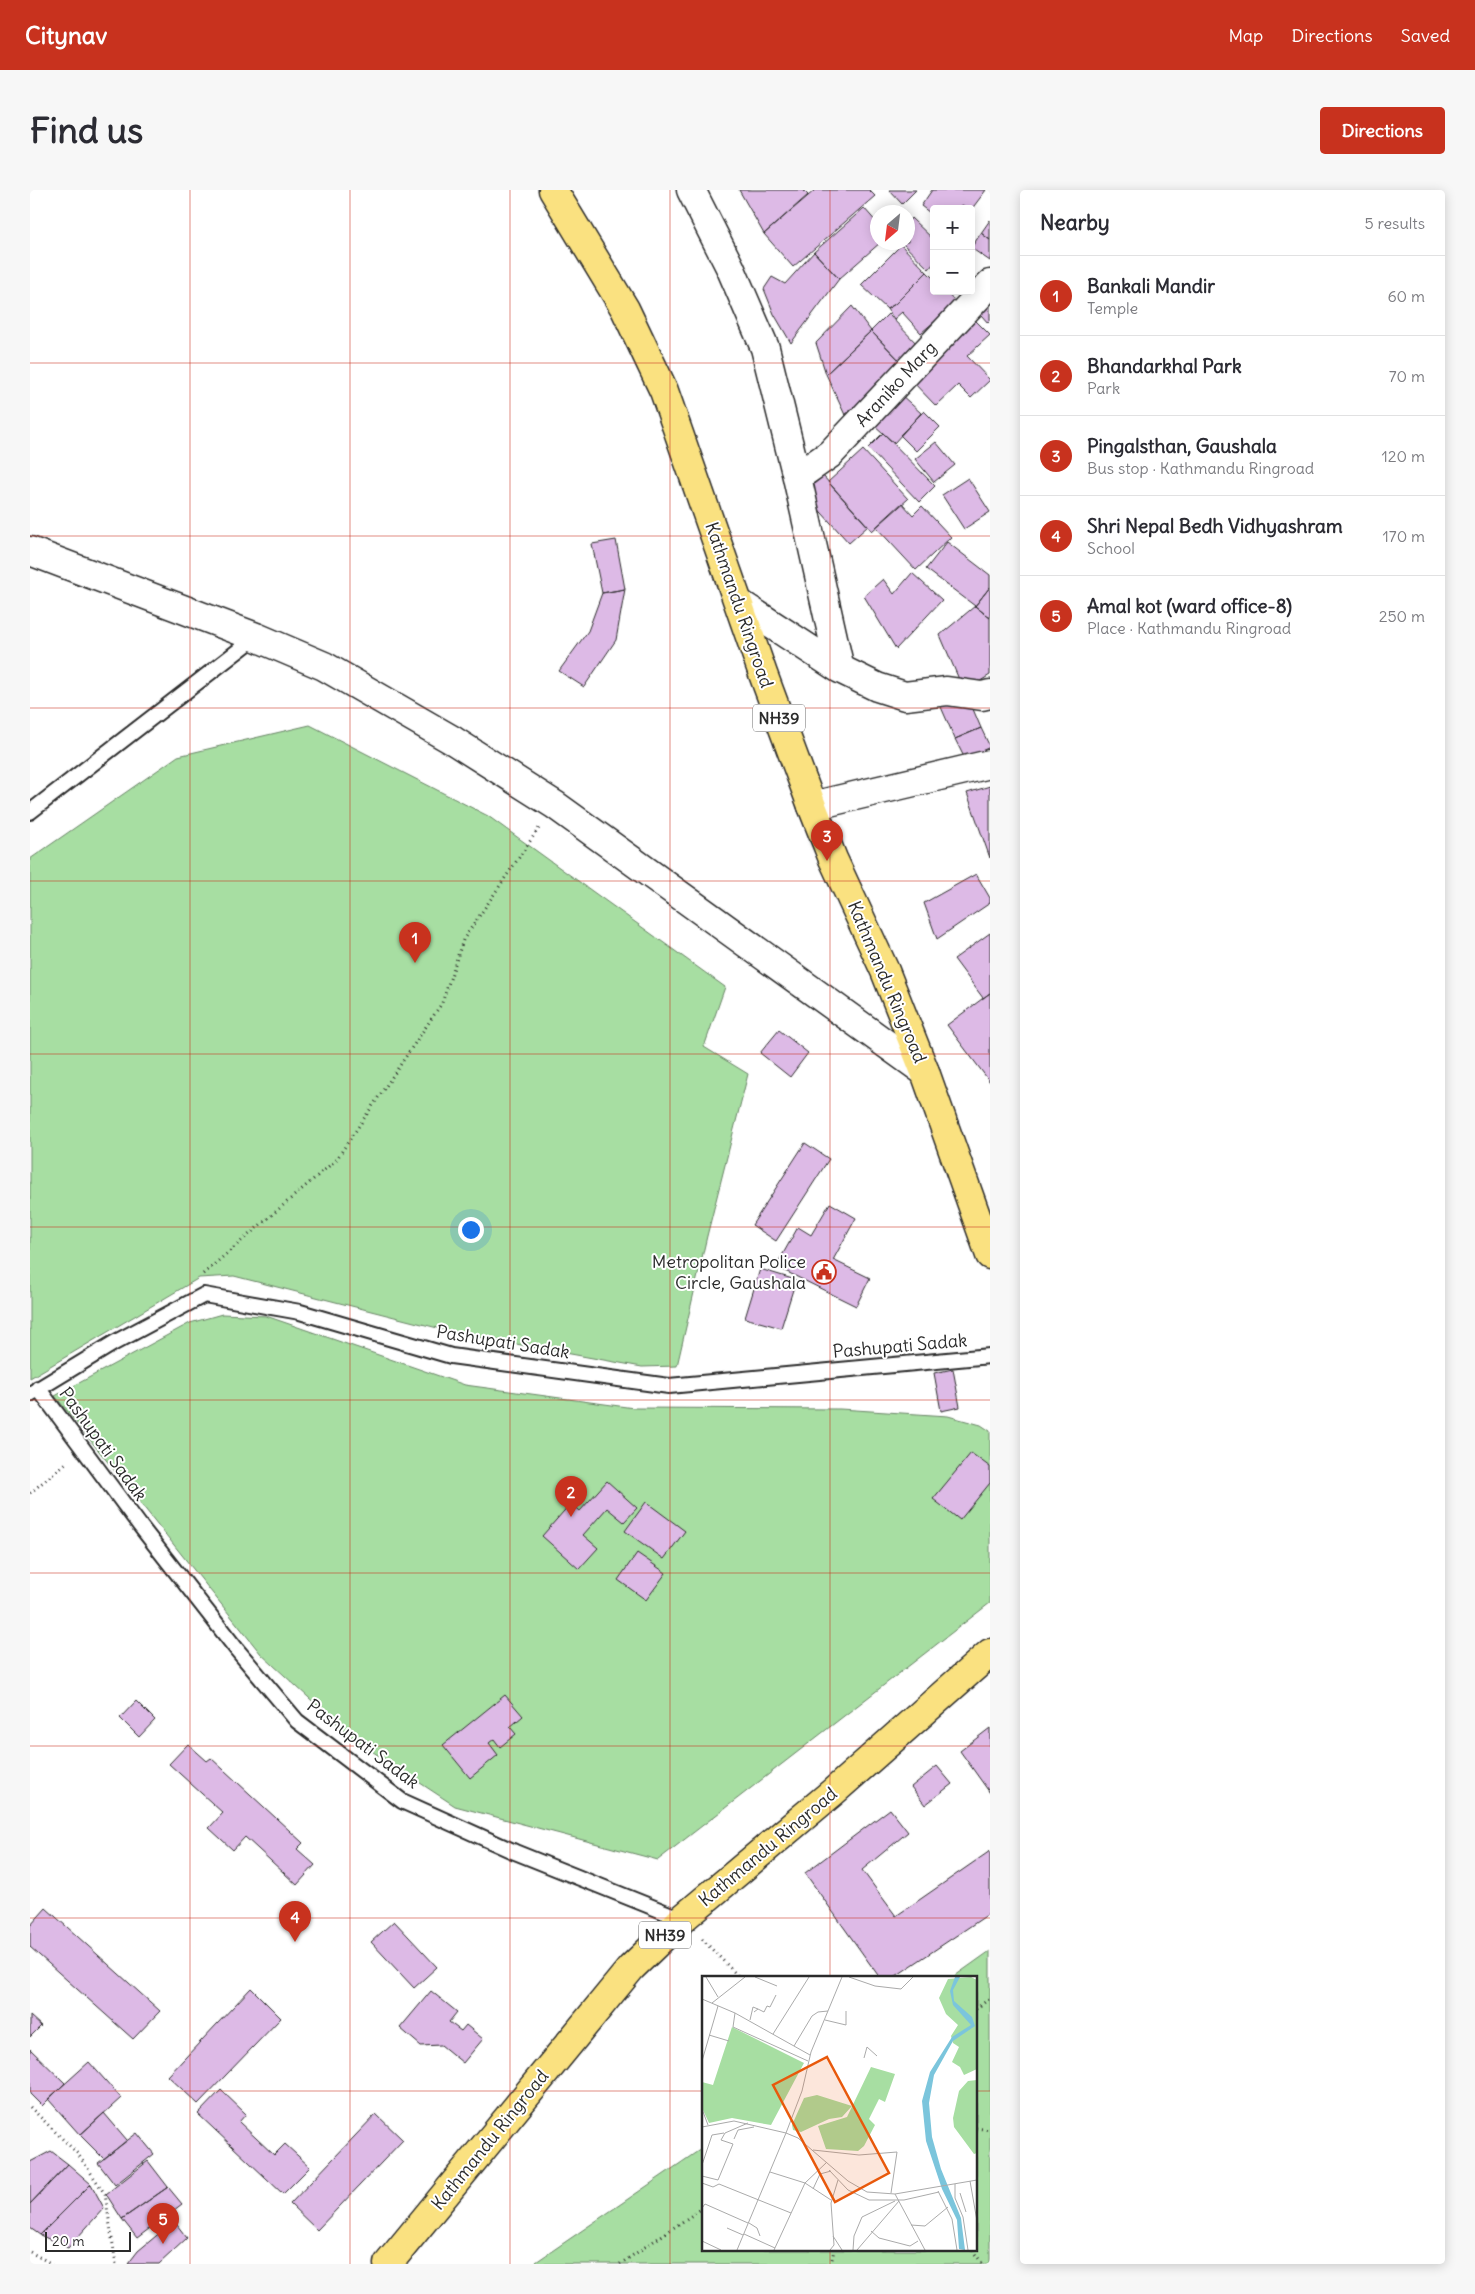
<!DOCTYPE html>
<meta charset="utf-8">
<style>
body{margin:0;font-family:Delius,sans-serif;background:#f7f7f7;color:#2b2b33}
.controls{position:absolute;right:15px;top:15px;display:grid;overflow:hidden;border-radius:5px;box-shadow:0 2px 12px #0003}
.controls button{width:45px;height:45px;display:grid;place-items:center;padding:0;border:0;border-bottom:1px solid #e1e1e2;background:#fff;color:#2b2b33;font:25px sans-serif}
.compass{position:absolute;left:840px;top:15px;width:45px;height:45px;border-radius:50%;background:#fff;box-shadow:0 2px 12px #0003;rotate:208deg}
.scale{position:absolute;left:15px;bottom:12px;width:86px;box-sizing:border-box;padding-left:5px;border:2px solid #2b2b2b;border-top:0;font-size:14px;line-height:18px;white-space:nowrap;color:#2b2b2b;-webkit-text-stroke:4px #fff;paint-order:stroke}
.you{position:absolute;left:440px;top:1039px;width:18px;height:18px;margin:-12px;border:4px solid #fff;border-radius:50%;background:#1a73e8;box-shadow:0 0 0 8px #1a73e833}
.badge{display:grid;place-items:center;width:32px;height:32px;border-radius:50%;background:#c8321e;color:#fff;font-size:16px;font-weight:700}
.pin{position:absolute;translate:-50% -41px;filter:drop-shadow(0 1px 2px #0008)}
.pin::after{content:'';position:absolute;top:26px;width:18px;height:15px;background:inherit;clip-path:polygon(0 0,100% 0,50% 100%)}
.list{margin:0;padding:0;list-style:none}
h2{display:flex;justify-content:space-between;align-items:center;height:65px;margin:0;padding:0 20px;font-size:21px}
h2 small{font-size:16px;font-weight:400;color:#7c7c81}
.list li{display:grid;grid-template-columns:32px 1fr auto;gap:15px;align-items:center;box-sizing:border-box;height:80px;padding:0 20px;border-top:1px solid #e1e1e2}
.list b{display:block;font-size:19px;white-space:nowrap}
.list p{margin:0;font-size:16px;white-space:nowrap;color:#7c7c81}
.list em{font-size:16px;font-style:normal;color:#7c7c81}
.map{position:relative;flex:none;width:960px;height:2074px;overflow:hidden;border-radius:5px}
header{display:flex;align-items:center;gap:30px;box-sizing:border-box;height:70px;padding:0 25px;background:#c8321e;color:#fff}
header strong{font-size:24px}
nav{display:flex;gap:28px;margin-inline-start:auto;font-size:18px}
.intro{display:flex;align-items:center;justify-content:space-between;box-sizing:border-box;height:120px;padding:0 30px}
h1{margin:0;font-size:35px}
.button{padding:12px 22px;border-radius:5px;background:#c8321e;color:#fff;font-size:18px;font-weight:700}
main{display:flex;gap:30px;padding:0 30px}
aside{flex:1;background:#fff;border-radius:5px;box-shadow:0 2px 12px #0003}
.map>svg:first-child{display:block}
.green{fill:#a7dea2;stroke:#698466}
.building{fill:#ddbae6;stroke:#2b2b2b}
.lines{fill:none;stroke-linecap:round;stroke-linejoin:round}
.lane-casing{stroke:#2b2b2b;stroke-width:18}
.street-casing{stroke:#2b2b2b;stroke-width:31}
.highway-casing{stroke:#2b2b2b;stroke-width:31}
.path{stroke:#2b2b2b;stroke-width:3;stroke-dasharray:1 4;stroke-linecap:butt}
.lane{stroke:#fff;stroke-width:14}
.street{stroke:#fff;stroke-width:28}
.highway{stroke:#fae180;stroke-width:28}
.grid{fill:none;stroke:#c8321e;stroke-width:1;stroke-opacity:0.55}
.labels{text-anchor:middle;stroke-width:4;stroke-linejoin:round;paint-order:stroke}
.shield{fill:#fff;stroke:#6b6b6b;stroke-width:1}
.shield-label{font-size:16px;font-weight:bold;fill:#2b2b2b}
.street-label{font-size:18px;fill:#2b2b2b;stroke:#fff}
.poi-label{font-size:18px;fill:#2b2b2b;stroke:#fff;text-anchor:end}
.inset-road{fill:none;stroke:#aaa;stroke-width:1}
.view{fill:#e8590c;fill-opacity:0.15;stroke:#e8590c;stroke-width:2.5}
.inset-edge{fill:none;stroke:#2b2b2b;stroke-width:2.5}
</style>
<header>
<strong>Citynav</strong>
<nav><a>Map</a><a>Directions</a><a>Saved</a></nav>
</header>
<div class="intro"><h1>Find us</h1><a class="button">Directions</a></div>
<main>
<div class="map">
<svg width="960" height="2074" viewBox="0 0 960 2074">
<rect width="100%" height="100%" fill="#fff"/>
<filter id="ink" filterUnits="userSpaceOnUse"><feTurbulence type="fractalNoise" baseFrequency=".02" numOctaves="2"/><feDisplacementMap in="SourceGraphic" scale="10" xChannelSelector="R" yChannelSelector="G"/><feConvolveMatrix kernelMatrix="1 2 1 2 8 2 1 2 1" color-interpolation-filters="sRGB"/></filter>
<g filter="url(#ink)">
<path class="green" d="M280,535L458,626L695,797L674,857L718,884L677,1046L647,1176L612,1177L431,1144L204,1086L169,1088L0,1188V669L148,566Z
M192,1124L236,1126L435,1195L604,1218L810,1219L918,1226L951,1235L960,1241V1413L628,1670L425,1616L325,1550L231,1464L25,1206L160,1133Z
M960,1761V2074H503L674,1957V2060H946V1788H922Z"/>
<path class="building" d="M709,0H773L778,5L734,44Z
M785,0H839L845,6L763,77L734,44Z
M859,0H886L872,14Z
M902,0H956L941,20L932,15L929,19H904V26L891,16Z
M834,18L848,34V52H851L809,89L784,62Z
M881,28L904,50V73L899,79L871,52H878V32Z
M960,30V50L951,43Z
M951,43L960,50V71L941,58Z
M871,55L897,82L865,114L857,119L831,95Z
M784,62L809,89L761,153L744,124L734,99L742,87L755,94Z
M897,82L904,89V101H915L926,113L891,143L872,122L864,129L857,119L865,114Z
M960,105V131L958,133L945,118Z
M822,116L841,141L796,184L786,153Z
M858,124L891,158L874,175L841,141Z
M943,128L960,145L937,166L960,190L941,208L928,195L906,216L880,189Z
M841,141L874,175L815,225L796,184Z
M870,204L891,223L864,253L843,234Z
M894,221L910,237L886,261L870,245Z
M853,243L905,296L889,312L838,258Z
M906,252L925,275L904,292L885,269Z
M833,260L878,309L842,341L798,292Z
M793,286L838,336L819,353L774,303Z
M938,288L960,322L934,339L912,305Z
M872,313L883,325L892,316L921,347L886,380L846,337Z
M586,350L595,399L572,403L562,354Z
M917,352L960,385V397L945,416L896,379Z
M882,383L912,410L866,459L834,406L853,389L864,404Z
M960,397V428L945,416Z
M595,399L586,450L554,497L529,481L558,441L572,403Z
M945,416L960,428V485L934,501L910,445Z
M937,505L951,538L925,549L911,517Z
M951,538L960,557L935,569L925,549Z
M960,596V668L937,603Z
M946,684L960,708V713L907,749L894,713Z
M960,743V803L953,808L924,769Z
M960,803V892L917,835Z
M749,840L778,863L760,887L730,863Z
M775,953L799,969L746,1051L722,1035Z
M800,1013L826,1028L803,1070L840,1088L826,1116L751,1079L754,1073L749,1071L768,1037L781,1045Z
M730,1079L766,1090L751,1138L715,1128Z
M923,1179L930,1217L911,1221L904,1183Z
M941,1263L960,1277V1293L930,1330L903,1309Z
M577,1291L607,1318L594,1332L577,1318L553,1345L568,1358L549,1379L512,1346L541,1313L550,1321Z
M616,1312L655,1341L634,1369L595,1341Z
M607,1363L636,1383L616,1410L588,1390Z
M475,1505L493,1526L480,1537L486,1544L470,1557L464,1549L459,1553L468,1565L440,1588L413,1555Z
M106,1511L125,1530L109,1547L90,1528Z
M960,1538V1603L930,1561Z
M158,1554L177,1571L181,1568L273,1653L267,1659L285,1675L267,1695L215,1647L203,1660L179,1638L193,1623L139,1574Z
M907,1576L922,1594L895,1615L881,1597Z
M860,1619L878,1642L832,1680L866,1726L960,1661V1723L863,1788H850L775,1683Z
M16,1718L130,1821L103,1849L0,1757V1736Z
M364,1731L407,1777L384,1798L341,1752Z
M221,1798L251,1828L168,1914L138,1886Z
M401,1801L427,1822L419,1832L431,1841L436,1835L453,1849L433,1873L411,1855L391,1856L370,1838Z
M0,1826L11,1836L0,1847Z
M0,1859L35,1893L12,1916L0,1904Z
M59,1872L91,1908L50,1945L18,1909Z
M191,1900L216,1924L209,1932L244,1965L255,1954L280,1977L253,2004L168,1924Z
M74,1923L97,1950L74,1969L50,1945Z
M346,1924L373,1950L287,2040L260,2014Z
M107,1943L124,1964L85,1995L68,1973Z
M21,1961L38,1974L0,2014V1972Z
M118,1971L138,1997L92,2029L76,2004Z
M38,1974L61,1994L10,2045L0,2038V2014Z
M61,1994L74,2018L38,2058L10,2045Z
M138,1997L152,2014L107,2048L92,2029Z
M144,2031L157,2048L129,2074H98L108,2061Z"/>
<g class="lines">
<g class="lane-casing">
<path id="lane" d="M0,622L226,447
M8,1198L111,1337L208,1461L267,1531L372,1611L485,1662L652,1729
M0,1204L84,1153L174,1105L270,1122L421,1166L639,1196L960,1166"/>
</g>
<g class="street-casing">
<path id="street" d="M661,0L700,77L735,158L767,287L810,479
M767,287L800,264L960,94
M0,361L226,447L294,476L424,551L525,615L895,882
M709,413L810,479L847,497L875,506L917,501L952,506L960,504
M782,616L960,574"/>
</g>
<g class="highway-casing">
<path id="highway" d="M523,0L595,119L634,201L733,484L782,616L803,669L855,781L895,882L960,1065
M358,2074L601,1778L652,1729L803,1602L960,1463"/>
</g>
<path class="path" d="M173,1084L306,970L412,813L433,750L509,638
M0,1303L36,1273
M672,1749L710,1788
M946,1819L960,1808
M0,1917L48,1964L75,2004L86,2074
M946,1938L960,1940
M942,2060L953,2074
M0,2062L22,2074
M590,2074L674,2017
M801,2074L804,2060"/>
<use href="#lane" class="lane"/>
<use href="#street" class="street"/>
<use href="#highway" class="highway"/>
</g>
</g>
<path class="grid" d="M160,0V2074M320,0V2074M480,0V2074M640,0V2074M800,0V1788M0,173H960M0,346H960M0,518H960M0,691H960M0,864H960M0,1037H960M0,1210H960M0,1383H960M0,1556H960M0,1728H960M0,1901H674M946,1901H960M800,2060V2074"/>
<defs>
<g id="civic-ring" transform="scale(1.25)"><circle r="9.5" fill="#fff" stroke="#c8321e" stroke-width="1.5"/><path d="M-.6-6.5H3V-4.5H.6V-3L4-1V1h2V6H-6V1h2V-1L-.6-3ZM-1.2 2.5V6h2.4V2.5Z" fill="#c8321e"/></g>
</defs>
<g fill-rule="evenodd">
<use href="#civic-ring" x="794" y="1082"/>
</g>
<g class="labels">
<g class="shield">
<rect x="723" y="514.5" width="52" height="27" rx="4"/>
<rect x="609" y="1731.5" width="52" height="27" rx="4"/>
</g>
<g class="shield-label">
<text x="749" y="534">NH39</text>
<text x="635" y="1751">NH39</text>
</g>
<g class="street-label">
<text transform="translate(866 194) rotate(-47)" y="6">Araniko Marg</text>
<text transform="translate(709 415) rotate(71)" y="6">Kathmandu Ringroad</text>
<text transform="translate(857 792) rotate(67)" y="6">Kathmandu Ringroad</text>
<text transform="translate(473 1152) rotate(9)" y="6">Pashupati Sadak</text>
<text transform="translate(870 1156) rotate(-5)" y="6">Pashupati Sadak</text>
<text transform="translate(73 1254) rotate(54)" y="6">Pashupati Sadak</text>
<text transform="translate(333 1554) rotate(37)" y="6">Pashupati Sadak</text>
<text transform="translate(738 1657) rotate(-40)" y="6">Kathmandu Ringroad</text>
<text transform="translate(460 1950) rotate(-51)" y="6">Kathmandu Ringroad</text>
</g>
<g class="poi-label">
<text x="776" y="1078">Metropolitan Police<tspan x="776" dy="21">Circle, Gaushala</tspan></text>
</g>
</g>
<g transform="translate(672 1786)">
<rect width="275" height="275" fill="#fff"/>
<path d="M269,1L275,4V93L262,99L258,91L250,86L257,71L251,67L249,60L256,49L244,38L237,22L246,3ZM30,51L102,87L69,149L30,142L7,147L0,132V106L11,109ZM169,91L193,98L183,126L177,123L167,143L173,149L162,170L156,175L124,173L116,150L145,141ZM275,104V177L272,178L252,151L251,142L257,115L266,105ZM115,119L150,130L140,141L127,143L99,156L91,154L90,149L102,122Z" fill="#a7dea2"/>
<path d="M253,1H258L251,14L252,25L270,41L273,50L251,65L232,99L227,127L230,161L239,193L259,242L263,274L257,273L255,244L240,213L224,165L220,125L228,96L250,61L269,49L251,29L248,15Z" fill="#7bc5dc"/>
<path class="inset-road" d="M4,1L16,21M53,1L75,10M140,1L109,76L100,115L84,157L96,162L146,205L165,216L193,218L275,204M147,1L173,10L199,13M199,13L211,1M0,23L33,37L31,51L106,85M10,27L43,1M56,33L62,36L65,30L68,31L74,19M33,37L108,79M48,44L51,31L56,33L52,36M123,44L144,49V35M71,58L107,1M7,59L27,65M92,70L110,40L116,36L126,35M162,82L165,71L175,80M0,85L16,30M0,133L6,149M0,151L32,145L84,157L35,274M32,163L36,154L52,151M111,174L157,179L195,176L189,217M125,186L103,207L129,224M0,189L10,159L22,157M127,194L146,214L167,224H202L237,216M68,196L103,207L72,274M0,200L16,204L31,168L19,164L23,157L46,147M268,205L275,245M0,207L11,211L17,208L89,237M253,208V222L261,241L266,274M111,213L118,198L129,195M236,215L250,243L255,274M258,217L264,236M193,218L223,274M0,232L3,228L46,247M47,247L55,252L58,260M209,249L223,250L246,231M25,252L41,259M169,255L177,262L208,270L216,265M42,258L73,272M131,260L140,274M0,265L19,274M128,274L132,269L129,227L136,204M151,274L152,260L160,241L193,225M155,274L197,225"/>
<path class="view" d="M125,81L187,197L133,226L71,109Z"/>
<rect width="275" height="275" class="inset-edge"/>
</g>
</svg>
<div class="controls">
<button>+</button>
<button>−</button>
</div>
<svg class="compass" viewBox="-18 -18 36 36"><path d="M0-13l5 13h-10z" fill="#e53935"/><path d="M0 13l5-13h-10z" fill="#7c7c81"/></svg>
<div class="scale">20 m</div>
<div class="you"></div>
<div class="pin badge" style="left:385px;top:773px">1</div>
<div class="pin badge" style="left:541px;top:1327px">2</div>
<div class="pin badge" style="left:797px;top:671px">3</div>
<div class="pin badge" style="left:265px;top:1752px">4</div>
<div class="pin badge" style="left:133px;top:2054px">5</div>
</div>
<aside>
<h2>Nearby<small>5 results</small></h2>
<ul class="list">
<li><span class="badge">1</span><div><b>Bankali Mandir</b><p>Temple</p></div><em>60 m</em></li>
<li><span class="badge">2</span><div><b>Bhandarkhal Park</b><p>Park</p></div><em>70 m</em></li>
<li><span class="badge">3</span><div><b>Pingalsthan, Gaushala</b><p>Bus stop · Kathmandu Ringroad</p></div><em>120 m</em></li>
<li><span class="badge">4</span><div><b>Shri Nepal Bedh Vidhyashram</b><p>School</p></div><em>170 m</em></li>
<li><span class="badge">5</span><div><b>Amal kot (ward office-8)</b><p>Place · Kathmandu Ringroad</p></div><em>250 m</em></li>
</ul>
</aside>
</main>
